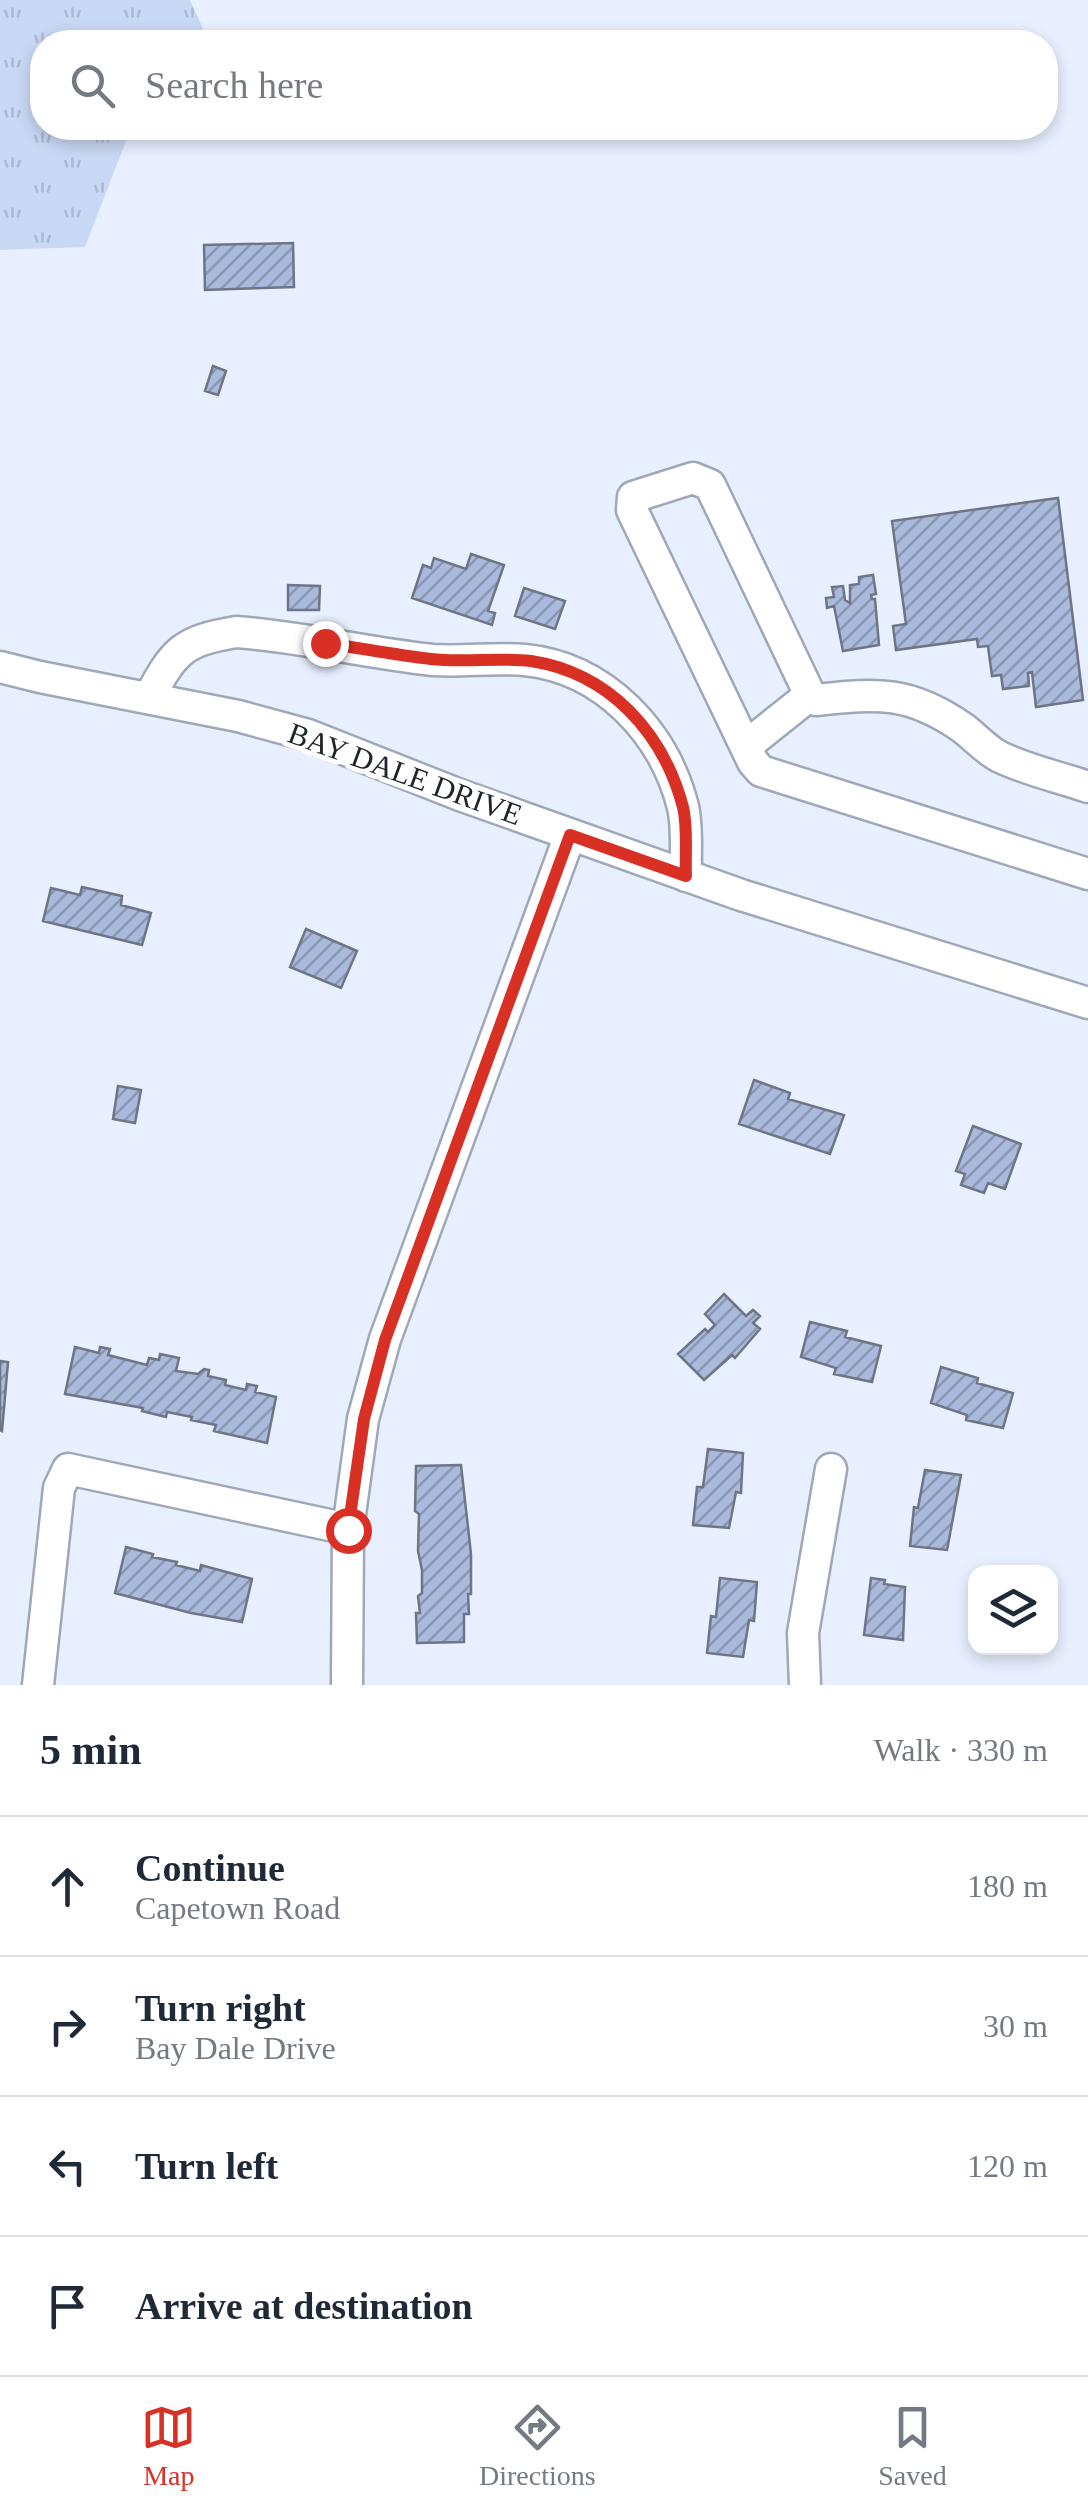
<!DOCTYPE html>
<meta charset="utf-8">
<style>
body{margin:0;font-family:Georgia,serif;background:#f6f6f7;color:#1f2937}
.controls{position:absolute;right:30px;bottom:30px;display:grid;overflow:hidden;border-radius:20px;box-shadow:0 5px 15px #0003}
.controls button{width:90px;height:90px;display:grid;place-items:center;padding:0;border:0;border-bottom:2px solid #e0e1e3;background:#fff;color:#1f2937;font:50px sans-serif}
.stop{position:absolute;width:30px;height:30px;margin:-22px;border:8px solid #d93025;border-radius:50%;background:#fff}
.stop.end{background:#d93025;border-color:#fff;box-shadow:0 2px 10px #0008}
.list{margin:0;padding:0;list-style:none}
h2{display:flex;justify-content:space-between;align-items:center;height:130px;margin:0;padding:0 40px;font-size:42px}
h2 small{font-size:32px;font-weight:400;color:#747a83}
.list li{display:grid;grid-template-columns:65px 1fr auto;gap:30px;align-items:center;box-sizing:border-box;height:140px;padding:0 40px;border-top:2px solid #e0e1e3}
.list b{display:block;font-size:38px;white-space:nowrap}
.list p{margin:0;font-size:32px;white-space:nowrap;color:#747a83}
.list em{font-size:32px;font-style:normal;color:#747a83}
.icon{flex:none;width:55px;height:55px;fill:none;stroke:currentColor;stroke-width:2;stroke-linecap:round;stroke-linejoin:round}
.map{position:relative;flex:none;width:1088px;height:1685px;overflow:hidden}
.search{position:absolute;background:#fff;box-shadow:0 5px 15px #0003;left:30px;right:30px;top:30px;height:110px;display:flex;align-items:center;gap:25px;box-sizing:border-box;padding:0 35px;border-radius:40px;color:#747a83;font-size:38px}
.sheet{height:690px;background:#fff}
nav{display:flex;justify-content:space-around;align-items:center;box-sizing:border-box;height:140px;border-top:2px solid #e0e1e3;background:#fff;font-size:28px;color:#747a83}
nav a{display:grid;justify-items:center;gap:5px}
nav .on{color:#d93025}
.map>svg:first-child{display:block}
.grass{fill:url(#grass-tufts)}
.building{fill:url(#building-hatch);stroke:#6d7586;stroke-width:2.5}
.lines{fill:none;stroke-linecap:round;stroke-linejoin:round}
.minor-casing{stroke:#9fa8b9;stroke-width:35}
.minor{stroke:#fff;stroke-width:30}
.route{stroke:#d93025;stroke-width:12}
.labels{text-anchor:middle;stroke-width:10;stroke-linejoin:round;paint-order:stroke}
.street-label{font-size:30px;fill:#20242b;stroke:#fff}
</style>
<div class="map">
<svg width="1088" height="1685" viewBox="0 0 1088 1685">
<defs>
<pattern id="grass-tufts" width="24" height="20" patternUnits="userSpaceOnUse" patternTransform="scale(2.5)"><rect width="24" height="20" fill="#c9d8f5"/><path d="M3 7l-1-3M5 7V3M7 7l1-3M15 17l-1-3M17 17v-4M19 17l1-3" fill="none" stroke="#acb9d2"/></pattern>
<pattern id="building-hatch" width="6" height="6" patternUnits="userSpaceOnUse" patternTransform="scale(2.5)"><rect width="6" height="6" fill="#aabadc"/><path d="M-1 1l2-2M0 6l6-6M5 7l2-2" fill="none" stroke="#8a97b3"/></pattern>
</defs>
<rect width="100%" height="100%" fill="#e8f0ff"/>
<path class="grass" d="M0,0H190L204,31L174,42H42V128H131L85,247L0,250Z"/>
<path class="building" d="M293,243L294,287L205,290L204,245Z
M213,366L226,371L218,395L205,391Z
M1058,498L1083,700L1036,707L1032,672L1028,673L1029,686L1003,689L1001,675L992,676L988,646L978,647L977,639L896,650L893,626L906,624L892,521Z
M471,554L504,565L488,611L495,613L492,625L412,598L423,565L431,568L434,558L466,569Z
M873,575L876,594L871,595L872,599H875L879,645L843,651L834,606L827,608L826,598L834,597L832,587L843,586L845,600L850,603V585L859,584V577Z
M288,585L320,586L319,610H288Z
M524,588L565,601L555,629L515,616Z
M82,887L122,896L121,905L151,913L142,945L43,921L51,888L80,895Z
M306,929L357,951L341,988L290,967Z
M754,1080L790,1093L788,1099L844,1115L830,1154L739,1124Z
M118,1086L141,1090L135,1123L113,1119Z
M973,1126L1021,1144L1005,1189L988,1183L984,1193L961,1185L965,1174L956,1171Z
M724,1294L746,1316L753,1310L760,1316L753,1323L760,1329L735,1358L732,1355L704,1380L678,1354L705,1329L708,1332L715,1325L705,1314Z
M810,1322L847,1331L845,1337L881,1346L872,1382L834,1374L836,1368L801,1357Z
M75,1347L99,1353L100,1347L110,1349L108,1355L147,1365L149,1358L159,1360L160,1354L179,1358L176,1371L198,1374L204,1369L209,1370L208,1376L226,1380L225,1385L246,1390L247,1384L257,1386L255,1392L276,1397L267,1443L214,1431L216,1425L191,1420L192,1417L167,1412L166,1417L142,1411L143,1408L65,1394Z
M0,1361L8,1362L2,1431L0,1430Z
M941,1367L978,1378L977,1383L1013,1393L1003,1428L966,1420L967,1415L931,1403Z
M708,1449L743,1453L741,1493L736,1492L729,1528L693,1525L697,1487H703Z
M461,1465L471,1554V1594H468L469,1614H464V1642L417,1643L416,1613H420L418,1596L422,1593V1570L418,1551L419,1514L415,1511L416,1466Z
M925,1470L961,1475L947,1550L910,1546L914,1507L918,1508Z
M126,1547L153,1554L152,1557L177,1562L176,1565L200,1571L201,1565L252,1579L242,1622L191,1613L115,1593Z
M720,1578L757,1582L754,1621L749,1620L743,1657L707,1653L711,1616L716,1617Z
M871,1578L885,1580L884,1584L905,1587L903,1640L864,1635Z"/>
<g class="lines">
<g class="minor-casing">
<path id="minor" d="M0,667L40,677L238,716L308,735L460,795L741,895L1088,1003
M149,698C174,651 182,641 236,632C303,637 367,653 433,660C464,662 495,657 525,660C604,668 664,732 683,807C688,828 685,854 686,876
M746,746L810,695
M1088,787C1059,777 1027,770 1000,757C986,750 975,737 963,728C910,691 879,693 816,700L810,695L710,485L693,478L633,497L632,510L753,762L761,771L1088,874
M38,1685L59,1488L68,1469L348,1529
M347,1685L348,1529L363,1419L385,1339L570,835
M805,1685L803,1633L831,1469"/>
</g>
<use href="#minor" class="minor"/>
</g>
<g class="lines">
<path class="route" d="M325,643C360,648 396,655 431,659C464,663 498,657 531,661C609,673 663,732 683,807C688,828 685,854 686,876L570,835L385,1340L364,1419L348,1530"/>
</g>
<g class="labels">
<g class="street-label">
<text transform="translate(405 774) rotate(20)" y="10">BAY DALE DRIVE</text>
</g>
</g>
</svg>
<div class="controls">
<button><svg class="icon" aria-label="layers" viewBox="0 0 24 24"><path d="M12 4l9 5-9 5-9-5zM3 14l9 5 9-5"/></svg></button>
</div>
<div class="stop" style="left:348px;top:1530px"></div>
<div class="stop end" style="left:325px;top:643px"></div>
<div class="search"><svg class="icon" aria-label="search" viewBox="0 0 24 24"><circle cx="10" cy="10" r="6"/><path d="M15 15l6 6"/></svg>Search here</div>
</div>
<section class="sheet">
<h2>5 min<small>Walk · 330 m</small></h2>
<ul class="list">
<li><svg class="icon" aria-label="ahead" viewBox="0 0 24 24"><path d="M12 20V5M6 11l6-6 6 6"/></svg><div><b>Continue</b><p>Capetown Road</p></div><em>180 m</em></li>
<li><svg class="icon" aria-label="right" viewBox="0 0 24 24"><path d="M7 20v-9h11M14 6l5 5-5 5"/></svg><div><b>Turn right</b><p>Bay Dale Drive</p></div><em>30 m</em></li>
<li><svg class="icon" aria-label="left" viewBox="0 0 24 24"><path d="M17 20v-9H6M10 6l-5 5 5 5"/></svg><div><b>Turn left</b></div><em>120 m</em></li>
<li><svg class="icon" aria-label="arrive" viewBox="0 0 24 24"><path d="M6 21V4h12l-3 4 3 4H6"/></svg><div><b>Arrive at destination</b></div></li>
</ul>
</section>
<nav>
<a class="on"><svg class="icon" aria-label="map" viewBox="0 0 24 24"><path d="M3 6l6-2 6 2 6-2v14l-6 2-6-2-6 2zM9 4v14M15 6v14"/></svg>Map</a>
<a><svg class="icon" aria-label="directions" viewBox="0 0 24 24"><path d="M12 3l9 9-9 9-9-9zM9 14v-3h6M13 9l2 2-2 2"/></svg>Directions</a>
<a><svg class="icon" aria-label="saved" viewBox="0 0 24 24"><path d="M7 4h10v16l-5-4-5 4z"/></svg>Saved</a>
</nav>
